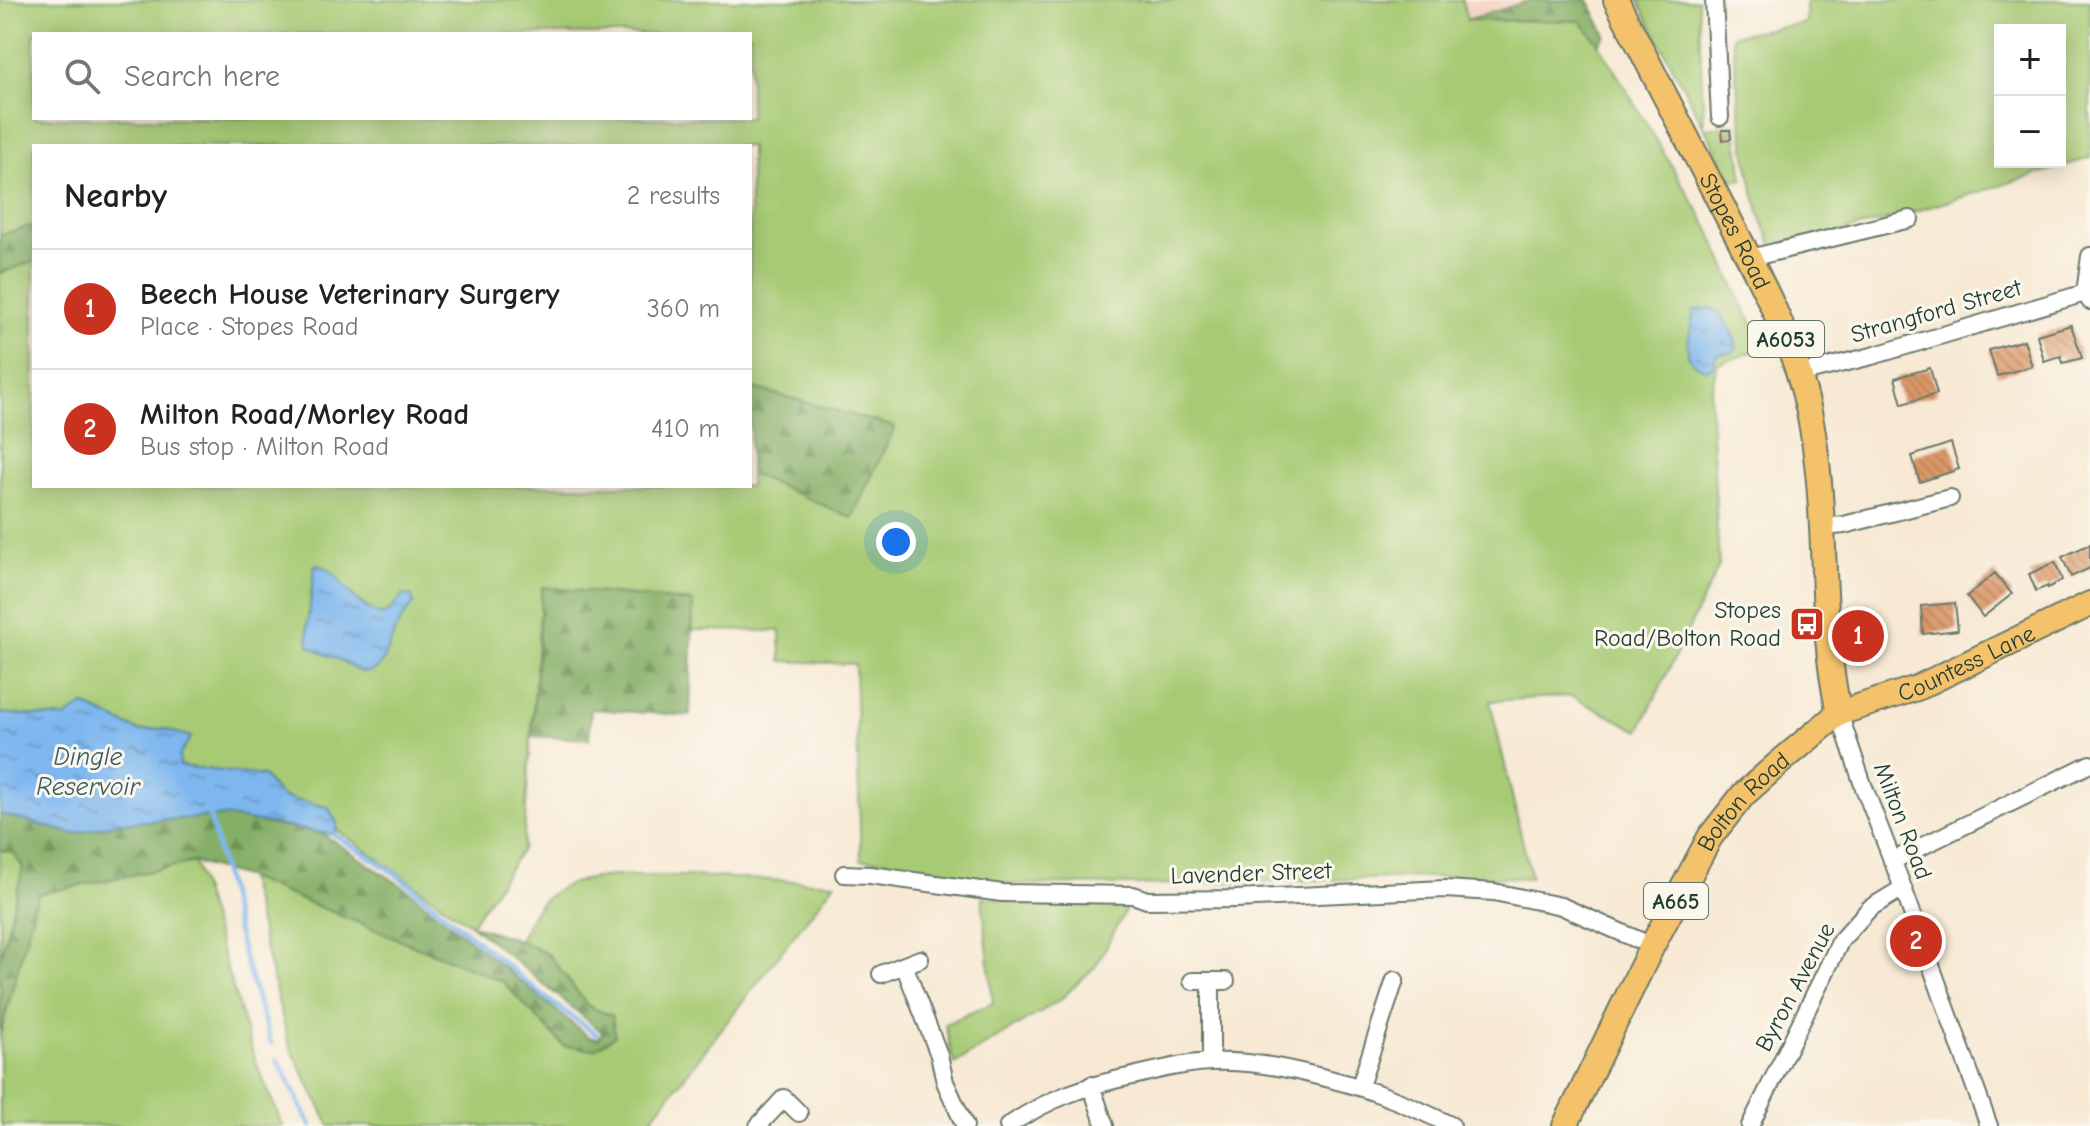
<!DOCTYPE html>
<meta charset="utf-8">
<style>
body{margin:0;font-family:"Comic Neue",sans-serif;background:#f6f6f6;color:#222}
.controls{position:absolute;right:24px;top:24px;display:grid;overflow:hidden;border-radius:0px;box-shadow:0 4px 20px #0003}
.controls button{width:72px;height:72px;display:grid;place-items:center;padding:0;border:0;border-bottom:2px solid #e0e0e0;background:#fff;color:#222;font:40px sans-serif}
.you{position:absolute;left:896px;top:542px;width:28px;height:28px;margin:-20px;border:6px solid #fff;border-radius:50%;background:#1a73e8;box-shadow:0 0 0 12px #1a73e833}
.badge{display:grid;place-items:center;width:52px;height:52px;border-radius:50%;background:#c8321e;color:#fff;font-size:26px;font-weight:700}
.pin{position:absolute;translate:-50% -50%;border:4px solid #fff;box-shadow:0 2px 8px #0006}
.list{margin:0;padding:0;list-style:none}
h2{display:flex;justify-content:space-between;align-items:center;height:104px;margin:0;padding:0 32px;font-size:34px}
h2 small{font-size:26px;font-weight:400;color:#767676}
.list li{display:grid;grid-template-columns:52px 1fr auto;gap:24px;align-items:center;box-sizing:border-box;height:120px;padding:0 32px;border-top:2px solid #e0e0e0}
.list b{display:block;font-size:30px;white-space:nowrap}
.list p{margin:0;font-size:26px;white-space:nowrap;color:#767676}
.list em{font-size:26px;font-style:normal;color:#767676}
.icon{flex:none;width:44px;height:44px;fill:none;stroke:currentColor;stroke-width:2;stroke-linecap:round;stroke-linejoin:round}
.map{position:relative;flex:none;width:2090px;height:1126px;overflow:hidden}
.search{position:absolute;background:#fff;box-shadow:0 4px 20px #0003;left:32px;top:32px;width:720px;height:88px;display:flex;align-items:center;gap:20px;box-sizing:border-box;padding:0 28px;border-radius:0px;color:#767676;font-size:30px}
.panel{position:absolute;background:#fff;box-shadow:0 4px 20px #0003;left:32px;top:144px;width:720px;height:344px;border-radius:0px}
.map>svg:first-child{display:block}
.built{fill:#f5d3c1}
.green{fill:#a7cb75;stroke:#638454;stroke-width:2;fill-rule:evenodd}
.forest{fill:url(#forest-firs);stroke:#52764d;stroke-width:2}
.water{fill:url(#water-ripples);stroke:#4e7a92;stroke-width:2}
.lines{fill:none;stroke-linecap:round;stroke-linejoin:round}
.stream{stroke:#7eb7ef;stroke-width:5}
.building{fill:url(#building-back-hatch)}
.street-casing{stroke:#6b796c;stroke-width:20}
.primary-casing{stroke:#6b796c;stroke-width:28}
.street{stroke:#fff;stroke-width:16}
.primary{stroke:#f4c26a;stroke-width:24}
.labels{text-anchor:middle;stroke-width:6;stroke-linejoin:round;paint-order:stroke}
.shield{fill:#fbf7ec;stroke:#61756b;stroke-width:2}
.shield-label{font-size:22px;font-weight:bold;fill:#1f3d34}
.street-label{font-size:24px;fill:#1f3d34;stroke:#fbf7ec}
.poi-label{font-size:24px;fill:#1f3d34;stroke:#fbf7ec;text-anchor:end}
.water-label{font-size:26px;font-style:italic;fill:#375c63;stroke:#fbf7ec}
</style>
<div class="map">
<svg width="2090" height="1126" viewBox="0 0 2090 1126">
<defs>
<pattern id="forest-firs" width="22" height="20" patternUnits="userSpaceOnUse" patternTransform="scale(2)"><rect width="22" height="20" fill="#85af66"/><path d="M5 1l3.5 6h-7zM16 11l3.5 6h-7z" fill="#6c9055"/></pattern>
<pattern id="water-ripples" width="26" height="14" patternUnits="userSpaceOnUse" patternTransform="scale(2)"><rect width="26" height="14" fill="#7eb7ef"/><path d="M2 4q2-2 4 0t4 0M15 11q2-2 4 0t4 0" fill="none" stroke="#6796c2"/></pattern>
<pattern id="building-back-hatch" width="6" height="6" patternUnits="userSpaceOnUse" patternTransform="scale(2)"><rect width="6" height="6" fill="#dc9767"/><path d="M-1 5l2 2M0 0l6 6M5-1l2 2" fill="none" stroke="#b27c56"/></pattern>
</defs>
<rect width="100%" height="100%" fill="#fbf7ec"/>
<filter id="ink" filterUnits="userSpaceOnUse"><feTurbulence type="fractalNoise" baseFrequency=".0125" numOctaves="2"/><feDisplacementMap in="SourceGraphic" scale="16" xChannelSelector="R" yChannelSelector="G"/><feConvolveMatrix kernelMatrix="1 2 1 2 8 2 1 2 1" color-interpolation-filters="sRGB"/></filter>
<filter id="wash" filterUnits="userSpaceOnUse"><feTurbulence type="fractalNoise" baseFrequency=".006" numOctaves="4" result="noise"/><feDisplacementMap in="SourceGraphic" scale="32" xChannelSelector="R" yChannelSelector="G"/><feGaussianBlur stdDeviation="1.8" result="paint"/><feColorMatrix in="noise" values="0 0 0 0 0 0 0 0 0 0 0 0 0 0 0 0 0 1.4 0 .05"/><feComposite in="paint" operator="in"/></filter>
<g filter="url(#wash)">
<rect width="100%" height="100%" fill="#f7e9d4"/>
<path class="built" d="M1462,0H1532L1466,20Z"/>
<path class="green" d="M0,0H1462L1467,20L1581,21L1599,44L1709,229L1743,307L1767,347L1717,364L1710,395L1719,566L1639,731L1571,696L1490,701L1531,878L1468,876L1143,885L1009,884L881,860H861L855,664L781,661L780,631L693,630V602L542,587L523,848L471,925L336,829L337,823L325,807L281,797L263,776L179,766V756L190,737L163,729L139,731L85,705L64,718L0,713V273L34,261V486H750V473L852,518L894,427L750,387V146H285L279,144L273,146H34V225L0,235ZM34,34H750V118H34Z
M1638,0H1698L1704,128L1735,125L1743,179L1732,181Z
M1806,0H2090V158L1894,218L1774,249C1768,236 1762,222 1758,208C1742,152 1738,93 1732,35L1806,23ZM2000,30H2060V162H2000Z
M0,850L12,852L23,867L0,960Z
M194,862L255,1060L283,1126H2L0,1117V1035L38,894Z
M614,876H690L835,883L646,1126H330L289,1045L248,878L502,981L564,1046L595,1049L612,1016L588,1006L549,955L519,940C525,929 530,915 538,906C558,883 585,878 614,876Z
M982,897L1028,903L1128,905L1096,966L1060,1000L954,1064L945,1024L993,1003Z"/>
<path class="forest" d="M1532,0H1588L1606,35L1599,44L1580,21L1466,20Z
M34,225V261L0,273V235Z
M750,387L895,427L852,518L750,473Z
M542,587L693,602L690,716L591,709L589,739L532,736Z
M0,814L74,834L117,823L224,816L321,833L408,890L589,1037L598,1039L602,1032L471,925L519,940L549,955L588,1006L612,1016L615,1036L595,1049L564,1046L502,981L248,878L194,862L38,894L0,1035V960L23,867L12,852L0,850Z"/>
<path class="water" d="M1711,308C1724,314 1734,334 1737,348L1732,353L1717,354L1712,368C1702,371 1695,364 1688,357V342L1694,310Z
M315,565C335,568 336,580 349,592C358,602 368,610 381,615L390,611L403,595L411,596L414,603C408,611 401,619 396,629C388,644 385,679 359,671C354,670 348,664 343,662C330,655 322,655 309,645L307,626Z
M84,705L139,731L163,729L191,737L179,756L180,766L263,776L281,797L328,807L337,823L335,835L224,816L117,823L74,834L0,814V713L64,718Z"/>
<g class="lines">
<path class="stream" d="M210,817L243,954L271,1043
M335,835L396,874L546,998L596,1034
M278,1060L311,1126"/>
</g>
<g id="blocks">
<path class="building" d="M1722,130H1730L1731,139L1723,140Z
M2071,325L2082,358L2063,363L2061,356L2044,361L2037,335Z
M2024,340L2032,366L1997,376L1989,350Z
M1930,368L1937,394L1902,404L1895,378Z
M1951,443L1959,469L1920,482L1912,456Z
M2090,544V568L2071,577L2062,557Z
M2055,562L2062,580L2048,588V586L2036,591L2029,574Z
M1995,573L2012,594L1983,617L1967,596Z
M1955,603L1958,630L1923,634L1921,606Z
M1868,617L1869,654L1848,655L1847,618Z"/>
</g>
</g>
<g filter="url(#ink)">
<use href="#blocks" fill-opacity="0" stroke="#6b796c" stroke-width="2"/>
<g class="lines">
<g class="street-casing">
<path id="street" d="M1714,0L1720,117
M1750,258L1910,219
M2090,301L2085,293L2090,256
M1799,374L1872,356L2085,293
M1823,527L1844,525L1950,498
M1839,713L1863,785L1903,888L1989,1126
M1892,861L2090,764
M844,874L870,875L1002,893L1133,895L1147,900L1236,899L1445,889L1494,892L1561,906L1652,946
M904,965L939,1055L945,1082L965,1126
M881,974L920,959
M1192,981H1226
M1211,1062V981
M1091,1085L1105,1126
M1360,1086L1395,980
M758,1126L784,1098L799,1113
M1008,1126C1047,1099 1087,1085 1133,1076C1158,1070 1185,1063 1211,1062C1244,1060 1277,1066 1309,1074C1363,1086 1403,1101 1452,1126
M1750,1126L1841,940L1870,908L1903,888"/>
</g>
<g class="primary-casing">
<g id="primary">
<path id="s1" d="M1616,0C1650,67 1684,133 1719,200C1754,268 1793,336 1809,412C1830,511 1817,615 1839,713"/>
<path id="s2" d="M1565,1126L1652,946L1710,837L1743,795L1779,763L1839,713L1917,688L2090,604"/>
</g>
</g>
<use href="#street" class="street"/>
<use href="#primary" class="primary"/>
</g>
</g>
<defs>
<g id="bus-square" transform="scale(1.8)"><rect x="-9" y="-9" width="18" height="18" rx="4" fill="#c8321e" stroke="#fbf7ec"/><path d="M-5-6H5V4H4V6H2V4H-2V6H-4V4H-5ZM-3.5-4V0h7V-4ZM-3.5 1.2v1.5H-2V1.2ZM2 1.2v1.5H3.5V1.2Z" fill="#fff"/></g>
</defs>
<g fill-rule="evenodd">
<use href="#bus-square" x="1807" y="624"/>
</g>
<g class="labels">
<g class="shield">
<rect x="1748" y="321" width="76" height="36" rx="6"/>
<rect x="1644" y="883" width="64" height="36" rx="6"/>
</g>
<g class="shield-label">
<text x="1786" y="347">A6053</text>
<text x="1676" y="909">A665</text>
</g>
<g class="street-label">
<text dy="8" stroke="none"><textPath href="#s1" startOffset="260">Stopes Road</textPath></text>
<text transform="translate(1936 311) rotate(-16)" y="8">Strangford Street</text>
<text dy="8" stroke="none"><textPath href="#s2" startOffset="640">Countess Lane</textPath></text>
<text dy="8" stroke="none"><textPath href="#s2" startOffset="372">Bolton Road</textPath></text>
<text transform="translate(1903 821) rotate(69)" y="8">Milton Road</text>
<text transform="translate(1251 873) rotate(-2)" y="8">Lavender Street</text>
<text transform="translate(1795 987) rotate(-62)" y="8">Byron Avenue</text>
</g>
<g class="poi-label">
<text x="1781" y="618">Stopes<tspan x="1781" dy="28">Road/Bolton Road</tspan></text>
</g>
<g class="water-label">
<text x="88" y="765">Dingle<tspan x="88" dy="30">Reservoir</tspan></text>
</g>
</g>
</svg>
<div class="controls">
<button>+</button>
<button>−</button>
</div>
<div class="you"></div>
<div class="pin badge" style="left:1858px;top:636px">1</div>
<div class="pin badge" style="left:1916px;top:941px">2</div>
<div class="search"><svg class="icon" aria-label="search" viewBox="0 0 24 24"><circle cx="10" cy="10" r="6"/><path d="M15 15l6 6"/></svg>Search here</div>
<section class="panel">
<h2>Nearby<small>2 results</small></h2>
<ul class="list">
<li><span class="badge">1</span><div><b>Beech House Veterinary Surgery</b><p>Place · Stopes Road</p></div><em>360 m</em></li>
<li><span class="badge">2</span><div><b>Milton Road/Morley Road</b><p>Bus stop · Milton Road</p></div><em>410 m</em></li>
</ul>
</section>
</div>
